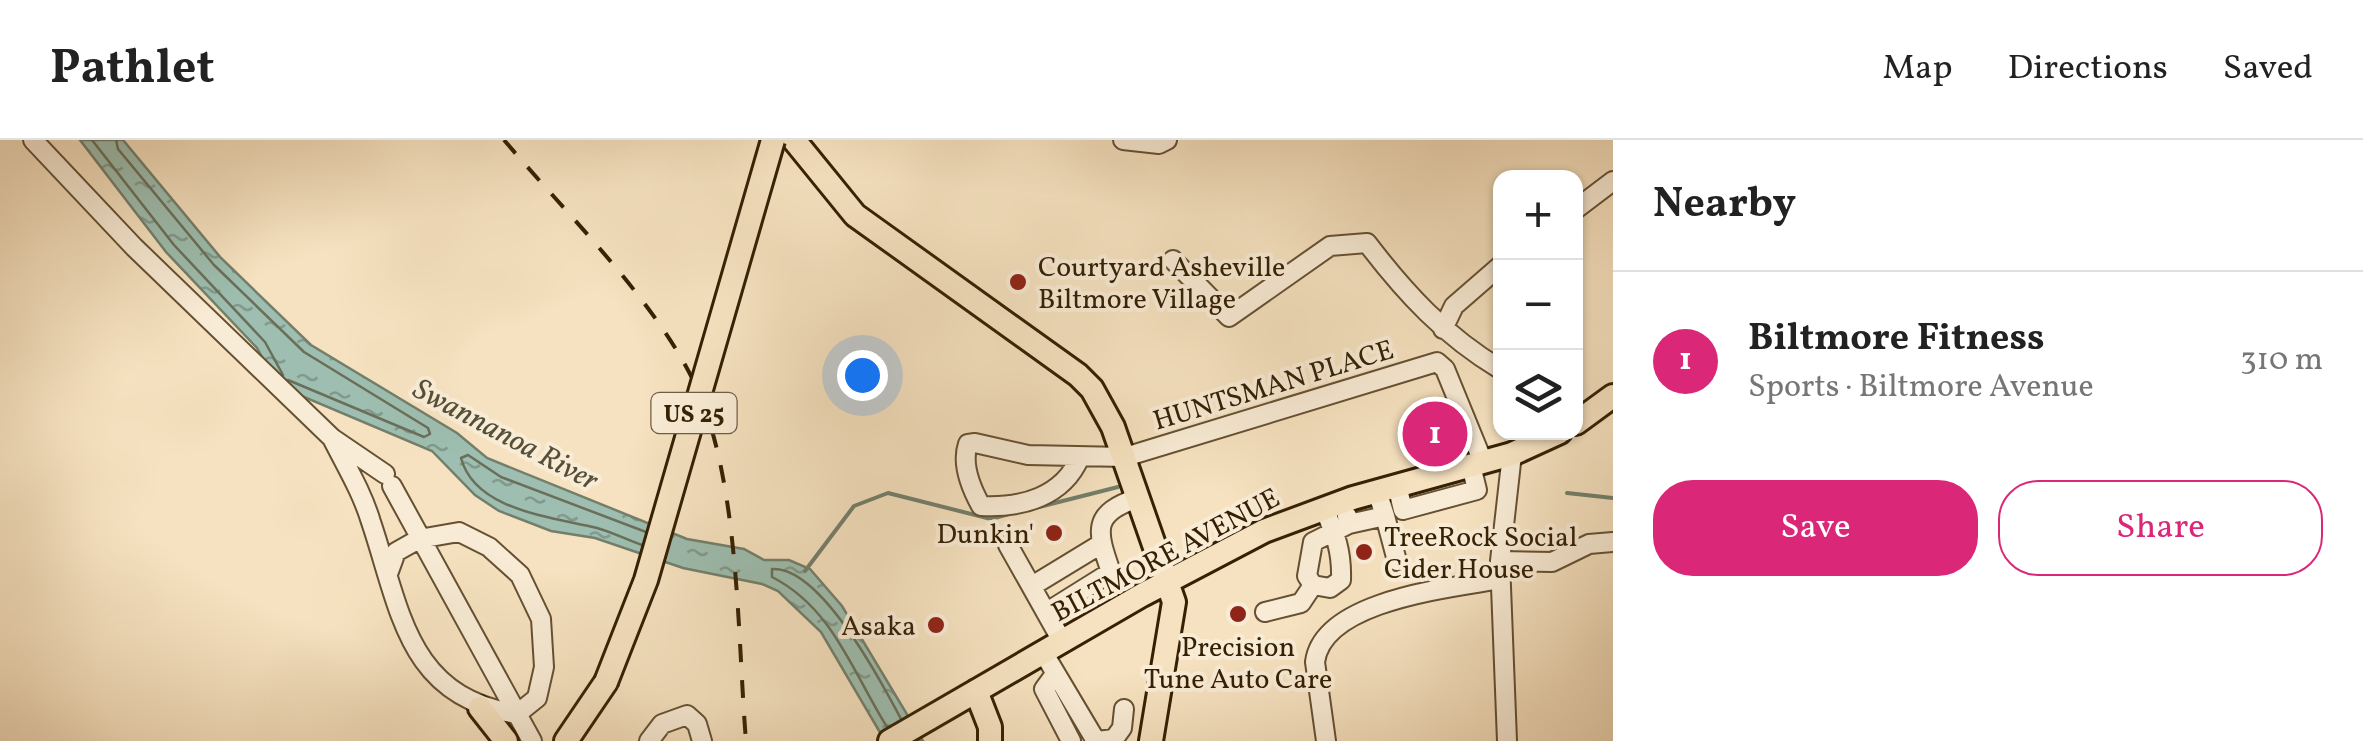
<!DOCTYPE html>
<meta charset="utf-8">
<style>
body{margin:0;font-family:Vollkorn,serif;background:#f6f6f6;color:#222}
.controls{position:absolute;right:30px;top:30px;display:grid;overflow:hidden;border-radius:20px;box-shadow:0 2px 8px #0004}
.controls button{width:90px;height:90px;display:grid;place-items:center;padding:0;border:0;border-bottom:2px solid #e0e0e0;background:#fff;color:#222;font:50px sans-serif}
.you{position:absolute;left:862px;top:235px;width:35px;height:35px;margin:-25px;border:8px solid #fff;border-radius:50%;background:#1a73e8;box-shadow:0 0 0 15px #1a73e833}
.badge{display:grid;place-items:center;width:65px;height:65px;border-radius:50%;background:#db2777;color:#fff;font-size:32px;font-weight:700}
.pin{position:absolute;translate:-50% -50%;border:5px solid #fff;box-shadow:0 2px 10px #0006}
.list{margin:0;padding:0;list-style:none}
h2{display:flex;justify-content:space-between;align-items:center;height:130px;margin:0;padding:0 40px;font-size:42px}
h2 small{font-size:32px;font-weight:400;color:#767676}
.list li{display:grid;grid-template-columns:65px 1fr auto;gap:30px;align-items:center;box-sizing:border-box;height:180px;padding:0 40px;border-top:2px solid #e0e0e0}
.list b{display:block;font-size:38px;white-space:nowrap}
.list p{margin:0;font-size:32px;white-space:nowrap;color:#767676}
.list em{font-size:32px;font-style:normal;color:#767676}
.actions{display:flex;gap:20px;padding:30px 40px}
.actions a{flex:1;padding:22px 0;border:2px solid #db2777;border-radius:40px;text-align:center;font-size:35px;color:#db2777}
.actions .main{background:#db2777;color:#fff}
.icon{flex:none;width:55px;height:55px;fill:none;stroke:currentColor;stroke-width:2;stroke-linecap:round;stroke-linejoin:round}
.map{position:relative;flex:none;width:1613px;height:601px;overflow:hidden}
header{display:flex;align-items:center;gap:60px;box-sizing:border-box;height:140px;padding:0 50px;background:#fff;border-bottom:2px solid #e0e0e0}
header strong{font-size:48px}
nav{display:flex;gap:55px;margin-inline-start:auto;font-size:35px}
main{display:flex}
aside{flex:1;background:#fff}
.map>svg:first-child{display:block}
.water{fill:url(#water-ripples);stroke:#737f6b;stroke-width:2.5}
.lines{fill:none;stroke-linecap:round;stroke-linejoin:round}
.shore{stroke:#696f5a;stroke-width:2.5}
.stream{stroke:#737f6b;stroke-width:4}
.minor-casing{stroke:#655033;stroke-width:22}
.major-casing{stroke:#352004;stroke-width:28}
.minor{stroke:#f9ecd6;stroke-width:18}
.major{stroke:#f6e2c0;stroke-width:22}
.rail{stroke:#352004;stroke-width:4;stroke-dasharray:18 18;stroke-linecap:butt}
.major-bridge-casing{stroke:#352004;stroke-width:28;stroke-linecap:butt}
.major-bridge{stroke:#f6e2c0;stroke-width:22}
.poi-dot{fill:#8f2418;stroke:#f9ecd6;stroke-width:4}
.labels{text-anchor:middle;stroke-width:8;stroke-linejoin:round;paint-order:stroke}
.shield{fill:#f9ecd6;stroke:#705d43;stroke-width:2.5}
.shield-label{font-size:25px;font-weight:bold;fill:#352004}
.poi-label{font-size:28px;fill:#352004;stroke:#f9ecd6;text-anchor:start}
.street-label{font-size:28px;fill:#352004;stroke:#f9ecd6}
.water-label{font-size:30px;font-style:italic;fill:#544f38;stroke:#f9ecd6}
</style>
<header>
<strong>Pathlet</strong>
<nav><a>Map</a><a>Directions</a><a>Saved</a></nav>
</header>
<main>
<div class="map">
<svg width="1613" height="601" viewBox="0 0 1613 601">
<defs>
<pattern id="water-ripples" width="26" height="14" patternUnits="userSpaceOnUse" patternTransform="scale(2.5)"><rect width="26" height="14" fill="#9dbeb0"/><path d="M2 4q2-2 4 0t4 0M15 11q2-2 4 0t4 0" fill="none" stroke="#819a8d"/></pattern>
</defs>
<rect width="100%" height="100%" fill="#f6e2c0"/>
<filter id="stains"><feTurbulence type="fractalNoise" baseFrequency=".002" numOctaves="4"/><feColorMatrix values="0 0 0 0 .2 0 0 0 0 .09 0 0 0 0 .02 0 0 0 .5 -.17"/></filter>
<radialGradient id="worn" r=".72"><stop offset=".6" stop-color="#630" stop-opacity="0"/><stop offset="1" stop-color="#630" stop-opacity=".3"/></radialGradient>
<path class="water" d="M80,0H123L221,118L311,205L457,293L487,318L687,399L744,409L764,420H789L810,429L842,466L923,601H885L821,492L778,451L762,444L683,428L595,398L551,391L499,371L475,355L432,311L278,246L257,208L166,112Z"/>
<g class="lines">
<path class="shore" d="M92,0L174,105L265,202L283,235
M116,0L118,9L214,125L304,212L428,288L430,294L424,297L288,240
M642,405C627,400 612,392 597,388C553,377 475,371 461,318L468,315L501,337L646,392
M887,587C853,533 833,468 772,437V429C820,426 880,539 901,579"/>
<path class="stream" d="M1567,353L1613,358
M1035,368L1118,347
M805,431L854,366L888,353L991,379L1016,372"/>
<g class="minor-casing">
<path id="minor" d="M33,0L134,107L332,298L385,334
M1123,0L1159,4L1167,0
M1576,69L1613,41
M1173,120L1229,177L1330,106L1367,103C1406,154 1445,196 1500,229
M1443,189L1454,166L1500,126
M332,298C346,326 362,352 371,382C401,471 407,557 517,574L537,558L544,527L541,479L520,435L489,407L459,392L419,399L396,412L388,434
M1080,317C1063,357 1022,368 981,366C971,348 961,324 968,304L975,303L1028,315L1125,317L1437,222L1445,229L1483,322
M1397,345L1403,370L1477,350L1471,325
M392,346L532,601
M1324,368C1335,394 1342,410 1341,440L1330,448L1313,445L1307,436L1313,402L1349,384
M1347,376L1349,384L1385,376L1377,351
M1385,376L1397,421
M1008,405L1062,501
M1500,421L1552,422L1589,404L1613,402
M1032,446L1101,404
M1047,472L1111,432C1096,390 1092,373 1138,358
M1265,472L1301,463L1313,445
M1043,512L1096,601
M1055,534L1044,549L1071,601
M649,601L662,584L687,575L697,584L702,601
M1097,601L1114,599L1122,588L1124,569
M1326,601L1315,522C1323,460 1451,448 1500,439
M1507,601L1500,421L1512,314"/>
</g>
<g class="major-casing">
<path id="major" d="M794,0L855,75L1078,235L1092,249L1113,287L1174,462L1151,601
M1576,283L1613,256
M976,551L990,587V601
M480,568L506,601
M566,601L606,542
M890,601L1142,455L1264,391L1353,358L1512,314L1560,292"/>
</g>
<use href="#minor" class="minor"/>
<use href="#major" class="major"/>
<path class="rail" d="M504,0C564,71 653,158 693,240C740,337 737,492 746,601"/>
<g class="major-bridge-casing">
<path id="major-bridge" d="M606,542L646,440L773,0"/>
</g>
<use href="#major-bridge" class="major-bridge"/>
</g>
<g class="poi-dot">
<circle cx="1018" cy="142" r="10"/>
<circle cx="1054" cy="393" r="10"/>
<circle cx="1364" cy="412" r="10"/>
<circle cx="1238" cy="474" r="10"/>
<circle cx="936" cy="485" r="10"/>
</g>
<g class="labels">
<rect class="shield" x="651.5" y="253" width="85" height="40" rx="8"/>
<g class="shield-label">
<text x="694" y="282">US 25</text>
</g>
<g class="poi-label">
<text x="1038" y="136">Courtyard Asheville<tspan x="1038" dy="32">Biltmore Village</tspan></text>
<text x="1034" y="403" text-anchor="end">Dunkin'</text>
<text x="1384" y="406">TreeRock Social<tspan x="1384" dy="32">Cider House</tspan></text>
<text x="916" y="495" text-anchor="end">Asaka</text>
<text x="1238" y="516" text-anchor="middle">Precision<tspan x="1238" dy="32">Tune Auto Care</tspan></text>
</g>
<g class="street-label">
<text transform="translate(1273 244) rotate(-17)" y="10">HUNTSMAN PLACE</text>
<text transform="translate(1165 414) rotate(-28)" y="10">BILTMORE AVENUE</text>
</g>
<g class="water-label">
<text transform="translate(506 294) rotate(28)" y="10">Swannanoa River</text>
</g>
</g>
<rect width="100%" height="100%" filter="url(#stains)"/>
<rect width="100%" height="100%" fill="url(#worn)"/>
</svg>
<div class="controls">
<button>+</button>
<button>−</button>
<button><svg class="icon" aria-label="layers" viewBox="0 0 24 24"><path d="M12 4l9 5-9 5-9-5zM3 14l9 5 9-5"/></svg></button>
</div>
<div class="you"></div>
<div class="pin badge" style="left:1435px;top:294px">1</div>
</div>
<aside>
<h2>Nearby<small></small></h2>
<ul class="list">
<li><span class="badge">1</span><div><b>Biltmore Fitness</b><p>Sports · Biltmore Avenue</p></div><em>310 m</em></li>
</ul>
<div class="actions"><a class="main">Save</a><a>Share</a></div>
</aside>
</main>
